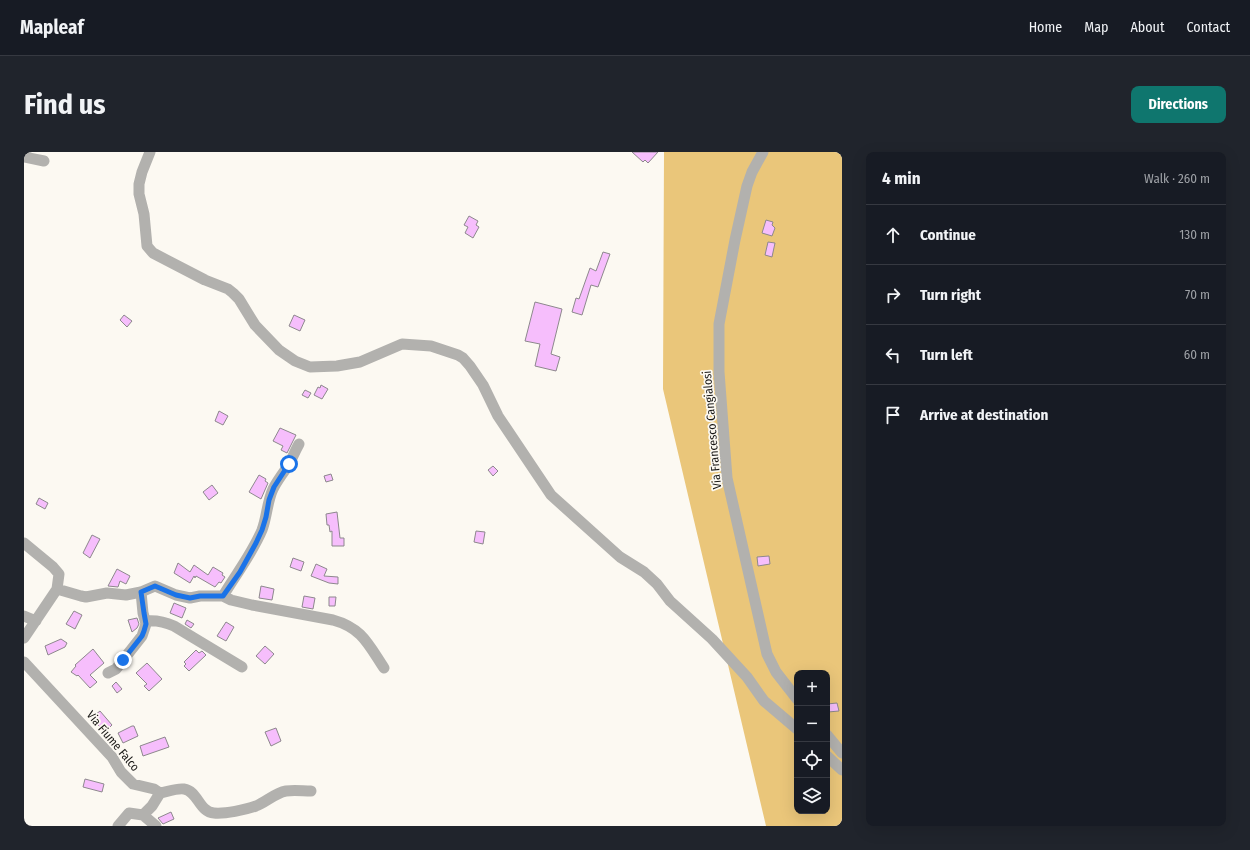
<!DOCTYPE html>
<meta charset="utf-8">
<style>
body{margin:0;font-family:"Fira Sans Condensed",sans-serif;background:#20242c;color:#f1f3f6}
.controls{position:absolute;right:12px;bottom:12px;display:grid;overflow:hidden;border-radius:8px;box-shadow:0 4px 16px #0002}
.controls button{width:36px;height:36px;display:grid;place-items:center;padding:0;border:0;border-bottom:1px solid #363941;background:#171b24;color:#f1f3f6;font:20px sans-serif}
.stop{position:absolute;width:12px;height:12px;margin:-9px;border:3px solid #1a73e8;border-radius:50%;background:#fff}
.stop.end{background:#1a73e8;border-color:#fff;box-shadow:0 1px 4px #0008}
.list{margin:0;padding:0;list-style:none}
h2{display:flex;justify-content:space-between;align-items:center;height:52px;margin:0;padding:0 16px;font-size:17px}
h2 small{font-size:13px;font-weight:400;color:#9ea1a6}
.list li{display:grid;grid-template-columns:26px 1fr auto;gap:12px;align-items:center;box-sizing:border-box;height:60px;padding:0 16px;border-top:1px solid #363941}
.list b{display:block;font-size:15px;white-space:nowrap}
.list em{font-size:13px;font-style:normal;color:#9ea1a6}
.icon{flex:none;width:22px;height:22px;fill:none;stroke:currentColor;stroke-width:2;stroke-linecap:round;stroke-linejoin:round}
.map{position:relative;flex:none;width:818px;height:674px;overflow:hidden;border-radius:8px}
header{display:flex;align-items:center;gap:24px;box-sizing:border-box;height:56px;padding:0 20px;background:#171b24;border-bottom:1px solid #363941}
header strong{font-size:19px}
nav{display:flex;gap:22px;margin-inline-start:auto;font-size:14px}
.intro{display:flex;align-items:center;justify-content:space-between;box-sizing:border-box;height:96px;padding:0 24px}
h1{margin:0;font-size:28px}
.button{padding:10px 18px;border-radius:8px;background:#0f766e;color:#fff;font-size:14px;font-weight:700}
main{display:flex;gap:24px;padding:0 24px}
aside{flex:1;background:#171b24;border-radius:8px;box-shadow:0 4px 16px #0002}
.map>svg:first-child{display:block}
.forest{fill:#eac67a;fill-rule:evenodd}
.building{fill:#f6befc;stroke:#8d888d}
.lines{fill:none;stroke-linecap:round;stroke-linejoin:round}
.minor{stroke:#b2b1ae;stroke-width:11}
.route{stroke:#1a73e8;stroke-width:5}
.labels{text-anchor:middle;stroke-width:3.5;stroke-linejoin:round;paint-order:stroke}
.street-label{font-size:12px;fill:#181715;stroke:#fcf9f2}
</style>
<header>
<strong>Mapleaf</strong>
<nav><a>Home</a><a>Map</a><a>About</a><a>Contact</a></nav>
</header>
<div class="intro"><h1>Find us</h1><a class="button">Directions</a></div>
<main>
<div class="map">
<svg width="818" height="674" viewBox="0 0 818 674">
<rect width="100%" height="100%" fill="#fcf9f2"/>
<path class="forest" d="M640,0H818V674H742L639,237ZM773,521H803V659H773Z"/>
<path class="building" d="M608,0H634L624,11L621,8L619,10Z
M445,64L454,69L452,73L455,75L449,86L441,81L444,75L440,73Z
M742,68L749,70L748,73L751,76L748,84L738,81Z
M744,90L751,91L748,105L741,103Z
M579,100L586,102L574,135L567,133L558,163L548,160L552,146L555,147L566,116L572,119Z
M511,150L538,157L527,202L536,205L532,219L511,214L516,192L501,189Z
M100,163L108,169L103,175L96,168Z
M270,163L281,168L276,179L265,174Z
M297,233L304,237L298,247L290,243L294,235L296,236Z
M281,238L287,241L284,246L278,243Z
M195,259L204,264L199,273L191,269Z
M256,276L272,283L263,301L257,298L259,294L249,289Z
M469,314L474,319L469,324L464,318Z
M307,322L309,328L302,330L300,324Z
M235,323L242,327L241,329L244,331L237,347L225,340Z
M188,333L194,341L185,348L179,340Z
M15,346L24,351L21,357L12,352Z
M313,360L316,386H320V394H308V379L306,380L305,373H303L302,362Z
M452,379L461,380L459,392L450,390Z
M68,383L76,387L66,406L59,401Z
M745,404L746,412L734,414L733,405Z
M269,406L280,410L277,419L266,415Z
M154,411L166,420L170,413L184,423L189,415L199,421L198,423L201,425L197,431L195,430L191,435L172,424L171,426L170,424L166,431L150,421Z
M292,412L303,417L300,424L314,425V432L305,431L287,424Z
M93,417L106,424L102,432L96,429L94,435L84,434Z
M237,434L250,437L248,448L235,446Z
M280,444L291,446L289,457L278,455Z
M305,445H312L311,454H305Z
M150,451L162,456L158,466L146,461Z
M50,459L58,463L51,477L42,472Z
M113,466L115,472L113,476L108,480L104,468Z
M163,468L170,472L167,476L161,472Z
M202,470L210,475L202,489L193,484Z
M37,487L43,491L41,495L24,503L21,494Z
M241,494L250,502L241,512L232,504Z
M69,497L80,511L66,523L73,530L66,536L54,523L53,524L47,520L52,514L51,513Z
M172,498L175,501L178,499L182,503L165,519L160,514L162,512L160,510Z
M123,511L138,527L125,539L120,534L123,532L112,521Z
M92,530L98,537L93,541L88,534Z
M813,551L815,559L804,560L803,552Z
M76,559L88,573L81,580L67,566Z
M108,574H110L114,584L99,591L94,581Z
M252,576L257,589L247,594L241,580Z
M141,585L145,595L119,604L116,594Z
M61,627L80,632L78,640L59,635Z
M147,660L150,667L139,672L134,666Z"/>
<g class="lines">
<path class="minor" d="M126,0L118,20L115,32V42L120,62L123,94L129,101L181,128L204,137L209,141L215,147L231,173L255,198L271,209L286,215L313,214L336,210L378,192L407,194L434,203L439,206L446,214L459,233L474,264L527,343L596,405L620,420L633,432L646,449L688,487L711,512L723,525L740,549L773,577
M739,0L728,20L723,34L711,88L695,172V220L703,326L743,502L752,520L773,547
M0,5L20,9
M0,391L29,415L35,422L33,437L0,486
M33,437L57,444L62,445L83,441L102,443L117,440L131,434L152,443L166,446L176,444H199C212,422 228,402 238,378C243,365 243,350 249,337C253,329 259,321 264,314C268,307 271,299 275,292
M199,444L207,448L228,453L309,468C338,476 344,492 360,516
M0,464L12,469
M122,469C132,468 141,470 150,474L218,515
M0,510L88,605L97,620L109,632L130,637L136,641L128,654L119,663L132,674
M84,521L92,517L118,484L122,472L119,461L117,440
M803,583L818,601
M803,604L818,618
M136,641C143,640 152,636 160,637C174,639 175,660 190,661C201,662 221,658 232,654C242,650 251,641 262,639C270,638 279,639 287,639
M94,674L105,661L119,663"/>
</g>
<g class="lines">
<path class="route" d="M99,508L118,484L120,479L122,472L120,461L117,440L131,434L152,443L166,446L176,444H199L216,420L232,391L238,378L242,365L245,348L250,335L265,312"/>
</g>
<g class="labels">
<g class="street-label">
<text transform="translate(688 278) rotate(-95)" y="4">Via Francesco Cangialosi</text>
<text transform="translate(89 589) rotate(50)" y="4">Via Fiume Falco</text>
</g>
</g>
</svg>
<div class="controls">
<button>+</button>
<button>−</button>
<button><svg class="icon" aria-label="locate" viewBox="0 0 24 24"><circle cx="12" cy="12" r="6"/><path d="M12 2v4M12 18v4M2 12h4M18 12h4"/></svg></button>
<button><svg class="icon" aria-label="layers" viewBox="0 0 24 24"><path d="M12 4l9 5-9 5-9-5zM3 14l9 5 9-5"/></svg></button>
</div>
<div class="stop" style="left:265px;top:312px"></div>
<div class="stop end" style="left:99px;top:508px"></div>
</div>
<aside>
<h2>4 min<small>Walk · 260 m</small></h2>
<ul class="list">
<li><svg class="icon" aria-label="ahead" viewBox="0 0 24 24"><path d="M12 20V5M6 11l6-6 6 6"/></svg><div><b>Continue</b></div><em>130 m</em></li>
<li><svg class="icon" aria-label="right" viewBox="0 0 24 24"><path d="M7 20v-9h11M14 6l5 5-5 5"/></svg><div><b>Turn right</b></div><em>70 m</em></li>
<li><svg class="icon" aria-label="left" viewBox="0 0 24 24"><path d="M17 20v-9H6M10 6l-5 5 5 5"/></svg><div><b>Turn left</b></div><em>60 m</em></li>
<li><svg class="icon" aria-label="arrive" viewBox="0 0 24 24"><path d="M6 21V4h12l-3 4 3 4H6"/></svg><div><b>Arrive at destination</b></div></li>
</ul>
</aside>
</main>
